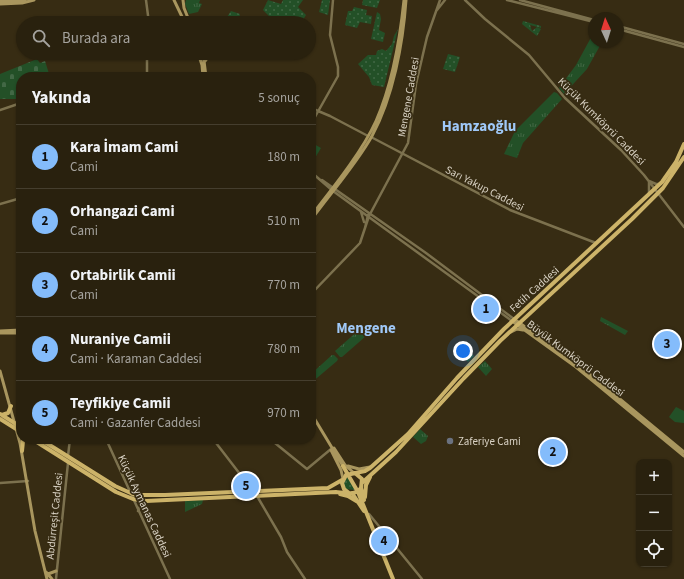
<!DOCTYPE html>
<html lang="tr">
<meta charset="utf-8">
<style>
body{margin:0;font-family:"Source Sans 3",sans-serif;background:#312917;color:#f1f3f6}
.controls{position:absolute;right:12px;bottom:12px;display:grid;overflow:hidden;border-radius:8px;box-shadow:0 1px 3px #0004}
.controls button{width:36px;height:36px;display:grid;place-items:center;padding:0;border:0;border-bottom:1px solid #453e2e;background:#29210e;color:#f1f3f6;font:20px sans-serif}
.compass{position:absolute;left:588px;top:12px;width:36px;height:36px;border-radius:50%;background:#29210e;box-shadow:0 1px 3px #0004;rotate:356deg}
.you{position:absolute;left:463px;top:351px;width:14px;height:14px;margin:-10px;border:3px solid #fff;border-radius:50%;background:#1a73e8;box-shadow:0 0 0 6px #1a73e833}
.badge{display:grid;place-items:center;width:26px;height:26px;border-radius:50%;background:#84bcfb;color:#111;font-size:13px;font-weight:700}
.pin{position:absolute;translate:-50% -50%;border:2px solid #fff;box-shadow:0 1px 4px #0006}
.list{margin:0;padding:0;list-style:none}
h2{display:flex;justify-content:space-between;align-items:center;height:52px;margin:0;padding:0 16px;font-size:17px}
h2 small{font-size:13px;font-weight:400;color:#a5a39e}
.list li{display:grid;grid-template-columns:26px 1fr auto;gap:12px;align-items:center;box-sizing:border-box;height:64px;padding:0 16px;border-top:1px solid #453e2e}
.list b{display:block;font-size:15px;white-space:nowrap}
.list p{margin:0;font-size:13px;white-space:nowrap;color:#a5a39e}
.list em{font-size:13px;font-style:normal;color:#a5a39e}
.icon{flex:none;width:22px;height:22px;fill:none;stroke:currentColor;stroke-width:2;stroke-linecap:round;stroke-linejoin:round}
.map{position:relative;flex:none;width:684px;height:579px;overflow:hidden}
.search{position:absolute;background:#29210e;box-shadow:0 1px 3px #0004;left:16px;top:16px;width:300px;height:44px;display:flex;align-items:center;gap:10px;box-sizing:border-box;padding:0 14px;border-radius:22px;color:#a5a39e;font-size:15px}
.panel{position:absolute;background:#29210e;box-shadow:0 1px 3px #0004;left:16px;top:72px;width:300px;height:372px;border-radius:16px}
.map>svg:first-child{display:block}
.grass{fill:url(#grass-dots)}
.cemetery{fill:url(#cemetery-stones)}
.park{fill:url(#park-tufts)}
.pitch{fill:#235027}
.lines{fill:none;stroke-linecap:round;stroke-linejoin:round}
.tertiary{stroke:#7c714e;stroke-width:2.5}
.secondary{stroke:#a9965e;stroke-width:3}
.primary{stroke:#ccb369;stroke-width:4}
.worship-dot{fill:#6b7280;stroke:#372c13;stroke-width:1.5}
.labels{text-anchor:middle;stroke-width:3.5;stroke-linejoin:round;paint-order:stroke}
.street-label{font-size:11px;fill:#d9d2c4;stroke:#372c13}
.poi-label{font-size:11px;fill:#d9d2c4;stroke:#372c13;text-anchor:start}
.district-label{font-size:15px;font-weight:bold;fill:#9fc8f7;stroke:#372c13}
</style>
<div class="map">
<svg width="684" height="579" viewBox="0 0 684 579">
<defs>
<pattern id="grass-dots" width="8" height="8" patternUnits="userSpaceOnUse"><rect width="8" height="8" fill="#235027"/><path d="M2 2h.1M6 6h.1" fill="none" stroke="#426845" stroke-width="1.8" stroke-linecap="round"/></pattern>
<pattern id="cemetery-stones" width="16" height="16" patternUnits="userSpaceOnUse"><rect width="16" height="16" fill="#235027"/><path d="M2 7V4a2 2 0 0 1 4 0v3zM10 15v-3a2 2 0 0 1 4 0v3z" fill="#426845"/></pattern>
<pattern id="park-tufts" width="24" height="20" patternUnits="userSpaceOnUse"><rect width="24" height="20" fill="#235027"/><path d="M3 7l-1-3M5 7V3M7 7l1-3M15 17l-1-3M17 17v-4M19 17l1-3" fill="none" stroke="#426845"/></pattern>
</defs>
<rect width="100%" height="100%" fill="#372c13"/>
<path class="grass" d="M268,0L281,4L283,0H303L298,7L306,15L301,23H268L269,16L263,10Z
M322,0H330L328,15L319,12Z
M363,0H380L377,8L362,5Z
M354,7L367,10L366,15L372,16L371,24L360,22L357,28L345,25L348,11H352Z
M231,11L240,14L239,19L236,18L234,21L233,16L227,19L228,23H223Z
M377,12L380,14L381,19L379,30L385,33L383,42L371,39Z
M523,21L541,26V28L530,25L532,31L537,27L541,29L537,36L522,24Z
M398,29L384,87L372,85L369,77L358,64L368,55H376L377,51L382,49L386,51L392,44L394,36Z
M448,54L460,57L455,72L443,69Z
M347,476L355,490L346,489L343,484Z"/>
<path class="cemetery" d="M37,59L40,63L45,61L50,77H21V99H0V74Z"/>
<path class="park" d="M186,0H200L199,3L202,4L198,12L189,14L185,4Z
M594,32V42H602L587,69L564,94L559,88L576,65Z
M554,92L557,93L562,99L523,143L517,158L504,154L515,131Z
M601,317L628,331L625,335L600,321Z
M360,329L366,336L342,357H340L335,351Z
M461,343L474,356L468,362L455,348Z
M332,355H334L338,359L337,361L311,383V374Z
M485,361L492,369L486,376L478,367Z
M676,407L684,411V423L675,422L669,417Z
M420,429L428,436L426,441L421,444L413,437Z
M203,500L202,504L185,512V501Z"/>
<path class="pitch" d="M314,144L321,148L315,158L311,155V150Z"/>
<g class="lines">
<path class="tertiary" d="M146,0L149,23
M465,0L485,19L529,55L565,98L621,150L644,175L684,227
M507,0L594,22
M520,0L594,20
M437,10L445,0
M618,26L684,44
M618,29L684,47
M147,53V77
M207,75L212,77
M127,77L133,74
M311,108L330,116L368,136
M0,110L21,103
M311,124L338,76V67L330,35L333,0
M371,137L510,210L596,243
M311,172L333,191L512,321
M322,180L426,253L514,319
M649,193V181L656,184H659
M0,204L21,198
M361,212L364,222
M365,228L368,215
M311,294L360,243L369,216L408,143L416,84L427,37L440,0
M106,439L170,579
M213,439L253,491
M270,439L307,469L331,449
M68,456L70,439
M0,483L28,481
M257,496L281,537L287,552L305,579
M138,511L141,504L146,502
M369,514L422,579
M56,579L68,463"/>
<path class="secondary" d="M174,0L185,23
M183,0L184,8L190,23
M0,1L25,0
M0,4L22,3L34,0
M198,53L202,65L203,77
M203,53L206,77
M205,61L211,53
M311,216C332,189 362,152 376,121C392,85 400,39 404,0
M311,220C330,194 357,163 372,136C393,97 403,44 406,0
M514,319L581,367L684,452
M512,321L576,367L684,456
M0,331L21,330
M511,332L517,329L523,330
M0,333H21
M0,371L20,443L35,531L47,579
M311,413L343,466
M334,448L345,465L354,473
M331,450L341,470L343,479
M348,466L359,469L370,467
M46,572L52,579
M48,574L56,571"/>
<path class="primary" d="M0,414L21,427
M2,415L8,413L11,406
M0,419L21,432
M32,439L116,492L133,499L146,501L336,492C345,493 355,496 361,488
M40,439L115,486L135,495H165L328,488L342,480
M22,451L23,441L27,439
M343,466L358,492L393,579
M355,473L362,479L361,488L364,500
M363,482L396,452L464,378L500,341L632,219L663,188L684,157
M349,493L344,489L342,483L346,475L365,471L370,468L408,434L457,378L504,329L662,182L676,162L684,144
M352,493L364,511
M340,494L348,496L358,502
M365,497L366,485L370,477"/>
</g>
<circle class="worship-dot" cx="450" cy="441" r="4"/>
<g class="labels">
<g class="street-label">
<text transform="translate(408 97) rotate(-80)" y="4">Mengene Caddesi</text>
<text transform="translate(602 121) rotate(45)" y="4">Küçük Kumköprü Caddesi</text>
<text transform="translate(485 188) rotate(27)" y="4">Sarı Yakup Caddesi</text>
<text transform="translate(534 289) rotate(-42)" y="4">Fetih Caddesi</text>
<text transform="translate(576 358) rotate(37)" y="4">Büyük Kumköprü Caddesi</text>
<text transform="translate(145 506) rotate(65)" y="4">Küçük Aymanas Caddesi</text>
<text transform="translate(54 516) rotate(-84)" y="4">Abdürreşit Caddesi</text>
</g>
<g class="poi-label">
<text x="458" y="445">Zaferiye Cami</text>
</g>
<g class="district-label">
<text x="479" y="131">Hamzaoğlu</text>
<text x="366" y="333">Mengene</text>
</g>
</g>
</svg>
<div class="controls">
<button>+</button>
<button>−</button>
<button><svg class="icon" aria-label="locate" viewBox="0 0 24 24"><circle cx="12" cy="12" r="6"/><path d="M12 2v4M12 18v4M2 12h4M18 12h4"/></svg></button>
</div>
<svg class="compass" viewBox="-18 -18 36 36"><path d="M0-13l5 13h-10z" fill="#e53935"/><path d="M0 13l5-13h-10z" fill="#a5a39e"/></svg>
<div class="you"></div>
<div class="pin badge" style="left:486px;top:309px">1</div>
<div class="pin badge" style="left:553px;top:452px">2</div>
<div class="pin badge" style="left:667px;top:344px">3</div>
<div class="pin badge" style="left:384px;top:541px">4</div>
<div class="pin badge" style="left:246px;top:486px">5</div>
<div class="search"><svg class="icon" aria-label="search" viewBox="0 0 24 24"><circle cx="10" cy="10" r="6"/><path d="M15 15l6 6"/></svg>Burada ara</div>
<section class="panel">
<h2>Yakında<small>5 sonuç</small></h2>
<ul class="list">
<li><span class="badge">1</span><div><b>Kara İmam Cami</b><p>Cami</p></div><em>180 m</em></li>
<li><span class="badge">2</span><div><b>Orhangazi Cami</b><p>Cami</p></div><em>510 m</em></li>
<li><span class="badge">3</span><div><b>Ortabirlik Camii</b><p>Cami</p></div><em>770 m</em></li>
<li><span class="badge">4</span><div><b>Nuraniye Camii</b><p>Cami · Karaman Caddesi</p></div><em>780 m</em></li>
<li><span class="badge">5</span><div><b>Teyfikiye Camii</b><p>Cami · Gazanfer Caddesi</p></div><em>970 m</em></li>
</ul>
</section>
</div>
